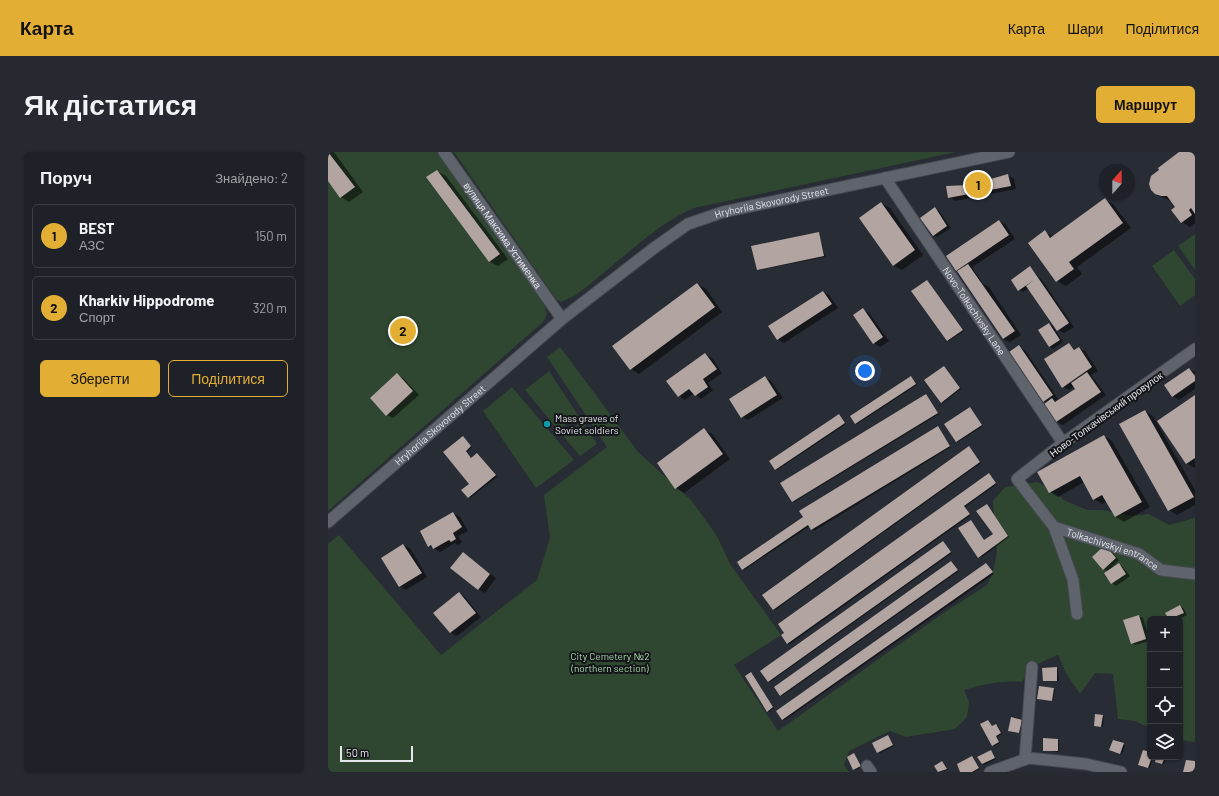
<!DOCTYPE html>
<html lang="uk">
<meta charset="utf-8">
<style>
body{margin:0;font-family:Barlow,sans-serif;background:#26292f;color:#f1f3f6}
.controls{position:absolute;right:12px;bottom:12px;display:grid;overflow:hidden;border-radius:6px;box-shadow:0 1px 3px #0004}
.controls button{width:36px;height:36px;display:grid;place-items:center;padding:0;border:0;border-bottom:1px solid #3c3e44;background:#1e2127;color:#f1f3f6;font:20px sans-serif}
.compass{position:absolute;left:771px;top:12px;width:36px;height:36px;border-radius:50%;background:#1e2127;box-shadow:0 1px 3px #0004;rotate:21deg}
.scale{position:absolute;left:12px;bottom:10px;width:73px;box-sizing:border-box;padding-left:4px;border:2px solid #e4e7ed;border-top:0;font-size:11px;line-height:14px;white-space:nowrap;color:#e4e7ed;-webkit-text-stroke:3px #131518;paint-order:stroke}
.you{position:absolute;left:537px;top:219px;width:14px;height:14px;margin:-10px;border:3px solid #fff;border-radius:50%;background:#1a73e8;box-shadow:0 0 0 6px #1a73e833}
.badge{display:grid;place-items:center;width:26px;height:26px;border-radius:50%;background:#e3ae34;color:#111;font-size:13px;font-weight:700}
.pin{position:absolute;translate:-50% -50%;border:2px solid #fff;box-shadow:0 1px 4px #0006}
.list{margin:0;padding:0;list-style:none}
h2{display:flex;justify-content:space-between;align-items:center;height:52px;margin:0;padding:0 16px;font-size:17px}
h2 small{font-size:13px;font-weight:400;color:#a1a3a7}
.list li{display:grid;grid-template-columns:26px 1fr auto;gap:12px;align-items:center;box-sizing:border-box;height:64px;margin:0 8px 8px;padding:0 8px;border:1px solid #3c3e44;border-radius:6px}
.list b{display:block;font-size:15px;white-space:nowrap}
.list p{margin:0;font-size:13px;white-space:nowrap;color:#a1a3a7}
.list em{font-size:13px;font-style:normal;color:#a1a3a7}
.actions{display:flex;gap:8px;padding:12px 16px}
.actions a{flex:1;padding:9px 0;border:1px solid #e3ae34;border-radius:6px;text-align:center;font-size:14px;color:#e3ae34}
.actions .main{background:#e3ae34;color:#111}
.icon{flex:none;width:22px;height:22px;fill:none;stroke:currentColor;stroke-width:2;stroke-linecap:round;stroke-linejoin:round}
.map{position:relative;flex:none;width:867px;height:620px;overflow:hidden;border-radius:6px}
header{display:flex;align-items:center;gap:24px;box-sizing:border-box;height:56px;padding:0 20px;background:#e3ae34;color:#111}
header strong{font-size:19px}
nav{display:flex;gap:22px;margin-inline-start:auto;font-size:14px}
.intro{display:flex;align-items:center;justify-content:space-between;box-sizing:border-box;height:96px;padding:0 24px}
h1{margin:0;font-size:28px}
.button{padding:10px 18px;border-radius:6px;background:#e3ae34;color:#111;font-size:14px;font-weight:700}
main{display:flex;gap:24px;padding:0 24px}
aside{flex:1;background:#1e2127;border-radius:6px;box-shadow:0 1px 3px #0004}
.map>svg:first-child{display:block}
.green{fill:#2f4731}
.shadow{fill:#0007}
.building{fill:#b1a4a1}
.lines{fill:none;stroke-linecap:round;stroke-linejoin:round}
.minor-casing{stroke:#44474e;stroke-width:13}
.minor{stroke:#5e636c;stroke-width:11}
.culture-dot{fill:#0f9aa8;stroke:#131518;stroke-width:1.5}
.labels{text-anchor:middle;stroke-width:4;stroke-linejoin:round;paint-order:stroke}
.street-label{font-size:10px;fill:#e4e7ed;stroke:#131518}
.poi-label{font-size:10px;fill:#e4e7ed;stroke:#131518;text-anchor:start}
.park-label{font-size:10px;fill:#a9daac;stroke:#131518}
</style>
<header>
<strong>Карта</strong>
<nav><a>Карта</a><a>Шари</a><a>Поділитися</a></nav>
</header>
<div class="intro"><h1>Як дістатися</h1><a class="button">Маршрут</a></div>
<main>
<aside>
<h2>Поруч<small>Знайдено: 2</small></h2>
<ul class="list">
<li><span class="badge">1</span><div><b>BEST</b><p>АЗС</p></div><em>150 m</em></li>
<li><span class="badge">2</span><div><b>Kharkiv Hippodrome</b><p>Спорт</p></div><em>320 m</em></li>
</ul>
<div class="actions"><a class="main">Зберегти</a><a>Поділитися</a></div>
</aside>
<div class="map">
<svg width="867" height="620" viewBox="0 0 867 620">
<rect width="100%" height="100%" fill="#282c34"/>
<path class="green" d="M0,0H109L217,154L219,163L215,170L0,359Z
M126,0H628L366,56C331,71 303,99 274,122C261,133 249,144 233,150L228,147Z
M867,82V118L850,94Z
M846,98L867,127V143L852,154L824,114Z
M232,195L310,300L363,348L389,384L402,412L453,483L406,513L450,579L611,464L659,433L665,420L669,399L665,349L677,335L710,330L738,349L759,358H774L803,364L821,362L841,373L867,366V590L852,588V467H822V576L807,569L790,567L785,522L767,521L752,542L738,521L730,503C713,510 703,513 694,530C673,528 656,532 636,538L641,550L639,565L627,577L578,585L562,579L521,599L516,613L521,620H0V392L11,383L113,503L209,428L222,386L216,343L279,295L219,205Z
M221,219L269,292L252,304L235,284L251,272L247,266L230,278L197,238Z
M184,235L246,308L208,336L155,259Z"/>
<path class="shadow" d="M0,0H6L35,40L21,50L13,45L0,27Z
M853,0H867V71L862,75L854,70L845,50L829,43L833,19Z
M109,19L118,24L180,107L170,114L162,110L100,26Z
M680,23L686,27L688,37L627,49L621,45L642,33Z
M777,48L785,52L803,76L749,115L754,122L738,134L729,129L702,91L717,80L726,85Z
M553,51L562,56L595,103L574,118L565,113Z
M607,57L611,59L623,76L609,85L605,83Z
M672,69L678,73L687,87L644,115L655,132L661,135L693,183L682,190L675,187L629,118Z
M491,81L497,105L430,118Z
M702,115L716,131L746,175L736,181L730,178L701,136L695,140L691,138Z
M599,129L636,179L621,189L620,188Z
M369,132L378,137L394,160L311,222L303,217Z
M495,140L501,143L510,156L456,191L450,187L442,175Z
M535,158L541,161L561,189L552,195L546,191L526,164Z
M721,172L725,174L735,190L725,197L721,194Z
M741,192L748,198L751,196L757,199L770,219L763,223L778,243L735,273L728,269L719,251L716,249L691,195L697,198L730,247L727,249L729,250L749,237L747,234L741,238L735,235Z
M377,202L384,206L394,221L380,231L385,238L373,247L366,241L357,248L351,244Z
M617,216L633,237L615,251L614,250Z
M861,217L867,220V237L851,248L845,244Z
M69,222L75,226L91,243L65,266L59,263Z
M437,225L443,229L455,246L420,268L414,265Z
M583,225L589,233L529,272L527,271Z
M598,243L611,262L466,350L465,349Z
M867,244V316L859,312Z
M642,256L655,274L630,290L629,289Z
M817,259L825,264L867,338V353L849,363L841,358Z
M511,263L518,272L449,318L448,317Z
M610,275L623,295L486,379L482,374L416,418L415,417Z
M376,278L384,282L402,307L356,341L348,336Z
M776,284L784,289L822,355L796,370L788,365L779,349L774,352L766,347L756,330L730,345L722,340Z
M135,285L144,295L139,300L144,307L150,302L151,303L169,325L142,346L135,338L142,332Z
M642,297L653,311L447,458H445Z
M662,323L669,332L637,355L643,363L462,492H460L454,483Z
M659,353L681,385L653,406L643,369L657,389L666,382Z
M125,361L132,365L140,379L130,384L134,390L130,393L127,391L112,400L101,394Z
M616,391L624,401L442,530L440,529Z
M75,393L82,396L99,425L78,438L72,434Z
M781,397L791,408L783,416L791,412L795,415L802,424L788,434L784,431L777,422L780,420L776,417Z
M135,402L168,426L157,441L150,437Z
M624,410L631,419L454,544H453L447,536Z
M658,412L666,422L457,568L455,567L449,559Z
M131,441L137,445L153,465L129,484L123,481L107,461Z
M852,454L856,457L859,463L852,467H842L839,461Z
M811,464L815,466L822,489L807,493L804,491Z
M728,516L730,517L731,529L716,528Z
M423,521L446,556L441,560L439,559Z
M725,537H727L725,549L712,547Z
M775,564L776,565L775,575L768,574Z
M660,569L664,575L670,574L674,582L669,585L672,591L666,594Z
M693,569L695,570L692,581L683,579Z
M560,584L566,594L552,601L550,600Z
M730,588L731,589V600L716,598Z
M795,592L797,593L794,602L784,599Z
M663,599L668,607L656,613L655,612Z
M822,601V605H825L822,616L812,613Z
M526,602L534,614L528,618L526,617Z
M644,605L652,617L646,620H634Z
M829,605H839L836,612L829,610Z
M614,610L620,618L611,620L608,614Z"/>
<path class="building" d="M0,0L27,35L12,46L0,29Z
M851,0H867V62L863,56L861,58L864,63L853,71L843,58L847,55L839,44H833L827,42L823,38L821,32L823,24L831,18L830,16Z
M109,18L172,102L161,110L98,25Z
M680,22L683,34L620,46L618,34L641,33L649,28L656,29Z
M777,46L795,71L741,110L746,117L728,130L700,91L717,78L722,86Z
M553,50L587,98L565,114L531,66Z
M607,55L619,74L605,84L592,66Z
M671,68L681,83L628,119L618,104Z
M491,80L496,104L429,118L423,94Z
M640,112L687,179L675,187L629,119Z
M702,114L741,171L729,179L698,134L706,128L690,139L683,128Z
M599,128L635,178L619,189L583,139Z
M369,131L387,155L302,218L284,194Z
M495,139L504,152L449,188L440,174Z
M535,156L555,185L545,192L525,163Z
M721,171L732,188L721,195L710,178Z
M741,191L746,198L751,195L764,215L734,236L716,207Z
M691,193L725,243L715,250L681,200Z
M377,201L389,217L375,227L380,235L367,244L361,237L350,245L338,229Z
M616,214L632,236L613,251L596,228Z
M861,216L867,224V229L844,245L836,233Z
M759,220L773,240L728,270L716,252L724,246L727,250L747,237L743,231Z
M69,221L85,239L58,264L42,246Z
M437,224L449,243L413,266L401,247Z
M583,224L588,232L527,272L522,264Z
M598,242L610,261L464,350L452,331Z
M867,243V306L858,312L829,269Z
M642,255L654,273L628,290L616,272Z
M817,258L866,345L840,359L791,272Z
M511,262L517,271L447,318L441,309Z
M610,274L622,294L483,378L480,373L414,418L409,410L475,365L471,359Z
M376,276L395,302L347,337L329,311Z
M776,283L814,350L787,365L774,343L765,348L752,324L721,341L709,320Z
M135,284L143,294L138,299L143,306L149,301L168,323L140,346L133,338L141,332L115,300Z
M641,294L652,310L445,458L434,443Z
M661,321L668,331L636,354L642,362L459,492L453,483L456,481L450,472Z
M659,352L680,384L650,406L630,376L643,368L656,388L665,382L648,359Z
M125,360L134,375L125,381L128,387L123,390L121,388L105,397L103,393L100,395L92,379Z
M615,389L623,400L440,530L432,519Z
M75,392L94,421L71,435L53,406Z
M777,393L788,406L775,418L764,405Z
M135,400L162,422L150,438L122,416Z
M623,409L630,418L452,544L446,535Z
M658,411L665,420L454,568L448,559Z
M791,411L798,422L783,432L776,421Z
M131,440L148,461L122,481L105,461Z
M852,453L856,461L841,467L837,461Z
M811,463L818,487L803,492L795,468Z
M729,515V529H715L714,516Z
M423,520L445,555L439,560L417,524Z
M711,534L726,536L724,549L709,547Z
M767,562L775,563L773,575L766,574Z
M683,565L694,568L691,581L680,579Z
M660,568L664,574L668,572L673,581L668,584L671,590L664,594L652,572Z
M560,583L565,593L549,601L544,591Z
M715,586L730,587V599H715Z
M785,588L796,591L792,602L781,598Z
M663,598L667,606L654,612L649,605Z
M815,598L822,600V605H824L820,616L810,613Z
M526,601L533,614L525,618L519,605Z
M644,604L651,616L644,620H632L629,612Z
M828,605H837L834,612L827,610Z
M858,608L867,609V620H855Z
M614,609L619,617L610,620L606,614Z"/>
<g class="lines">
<g class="minor-casing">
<g id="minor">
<path id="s1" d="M116,0L234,167"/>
<path id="s2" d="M557,26L735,291"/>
<path id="s3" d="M867,197L735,291L689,327L726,375L811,402L833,418L867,422"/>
<path id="s4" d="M0,370L234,167L326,96L360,72L395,60L681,0"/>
<path d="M726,375L745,428L749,462"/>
<path d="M697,607L704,515"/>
<path d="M539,614L543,620"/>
<path d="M662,620L701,606L758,612L793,620"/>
</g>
</g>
<use href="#minor" class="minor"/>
</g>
<circle class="culture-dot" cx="219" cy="272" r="4"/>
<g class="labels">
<g class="street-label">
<text dy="4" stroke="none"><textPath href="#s4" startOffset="554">Hryhoriia Skovorody Street</textPath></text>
<text dy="4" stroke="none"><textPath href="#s1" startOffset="102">вулиця Максима Устименка</textPath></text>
<text dy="4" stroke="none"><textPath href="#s2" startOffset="160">Novo-Tolkachivsky Lane</textPath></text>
<text transform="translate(778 262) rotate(-36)" y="4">Ново-Толкачівський провулок</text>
<text dy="4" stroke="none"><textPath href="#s4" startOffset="148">Hryhoriia Skovorody Street</textPath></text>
<text dy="4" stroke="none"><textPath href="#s3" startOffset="344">Tolkachivskyi entrance</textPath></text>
</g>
<g class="poi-label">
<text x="227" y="270">Mass graves of<tspan x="227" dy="12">Soviet soldiers</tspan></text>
</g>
<g class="park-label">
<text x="282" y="508">City Cemetery №2<tspan x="282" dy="12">(northern section)</tspan></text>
</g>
</g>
</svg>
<div class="controls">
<button>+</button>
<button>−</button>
<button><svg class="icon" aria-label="locate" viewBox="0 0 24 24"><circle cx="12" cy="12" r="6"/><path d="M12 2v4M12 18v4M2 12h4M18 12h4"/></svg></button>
<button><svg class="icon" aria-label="layers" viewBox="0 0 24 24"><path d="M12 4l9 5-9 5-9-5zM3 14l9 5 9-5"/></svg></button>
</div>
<svg class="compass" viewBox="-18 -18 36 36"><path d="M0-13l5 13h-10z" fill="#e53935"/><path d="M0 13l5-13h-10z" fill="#a1a3a7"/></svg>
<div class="scale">50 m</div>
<div class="you"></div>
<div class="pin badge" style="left:650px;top:33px">1</div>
<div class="pin badge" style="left:75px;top:179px">2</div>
</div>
</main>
